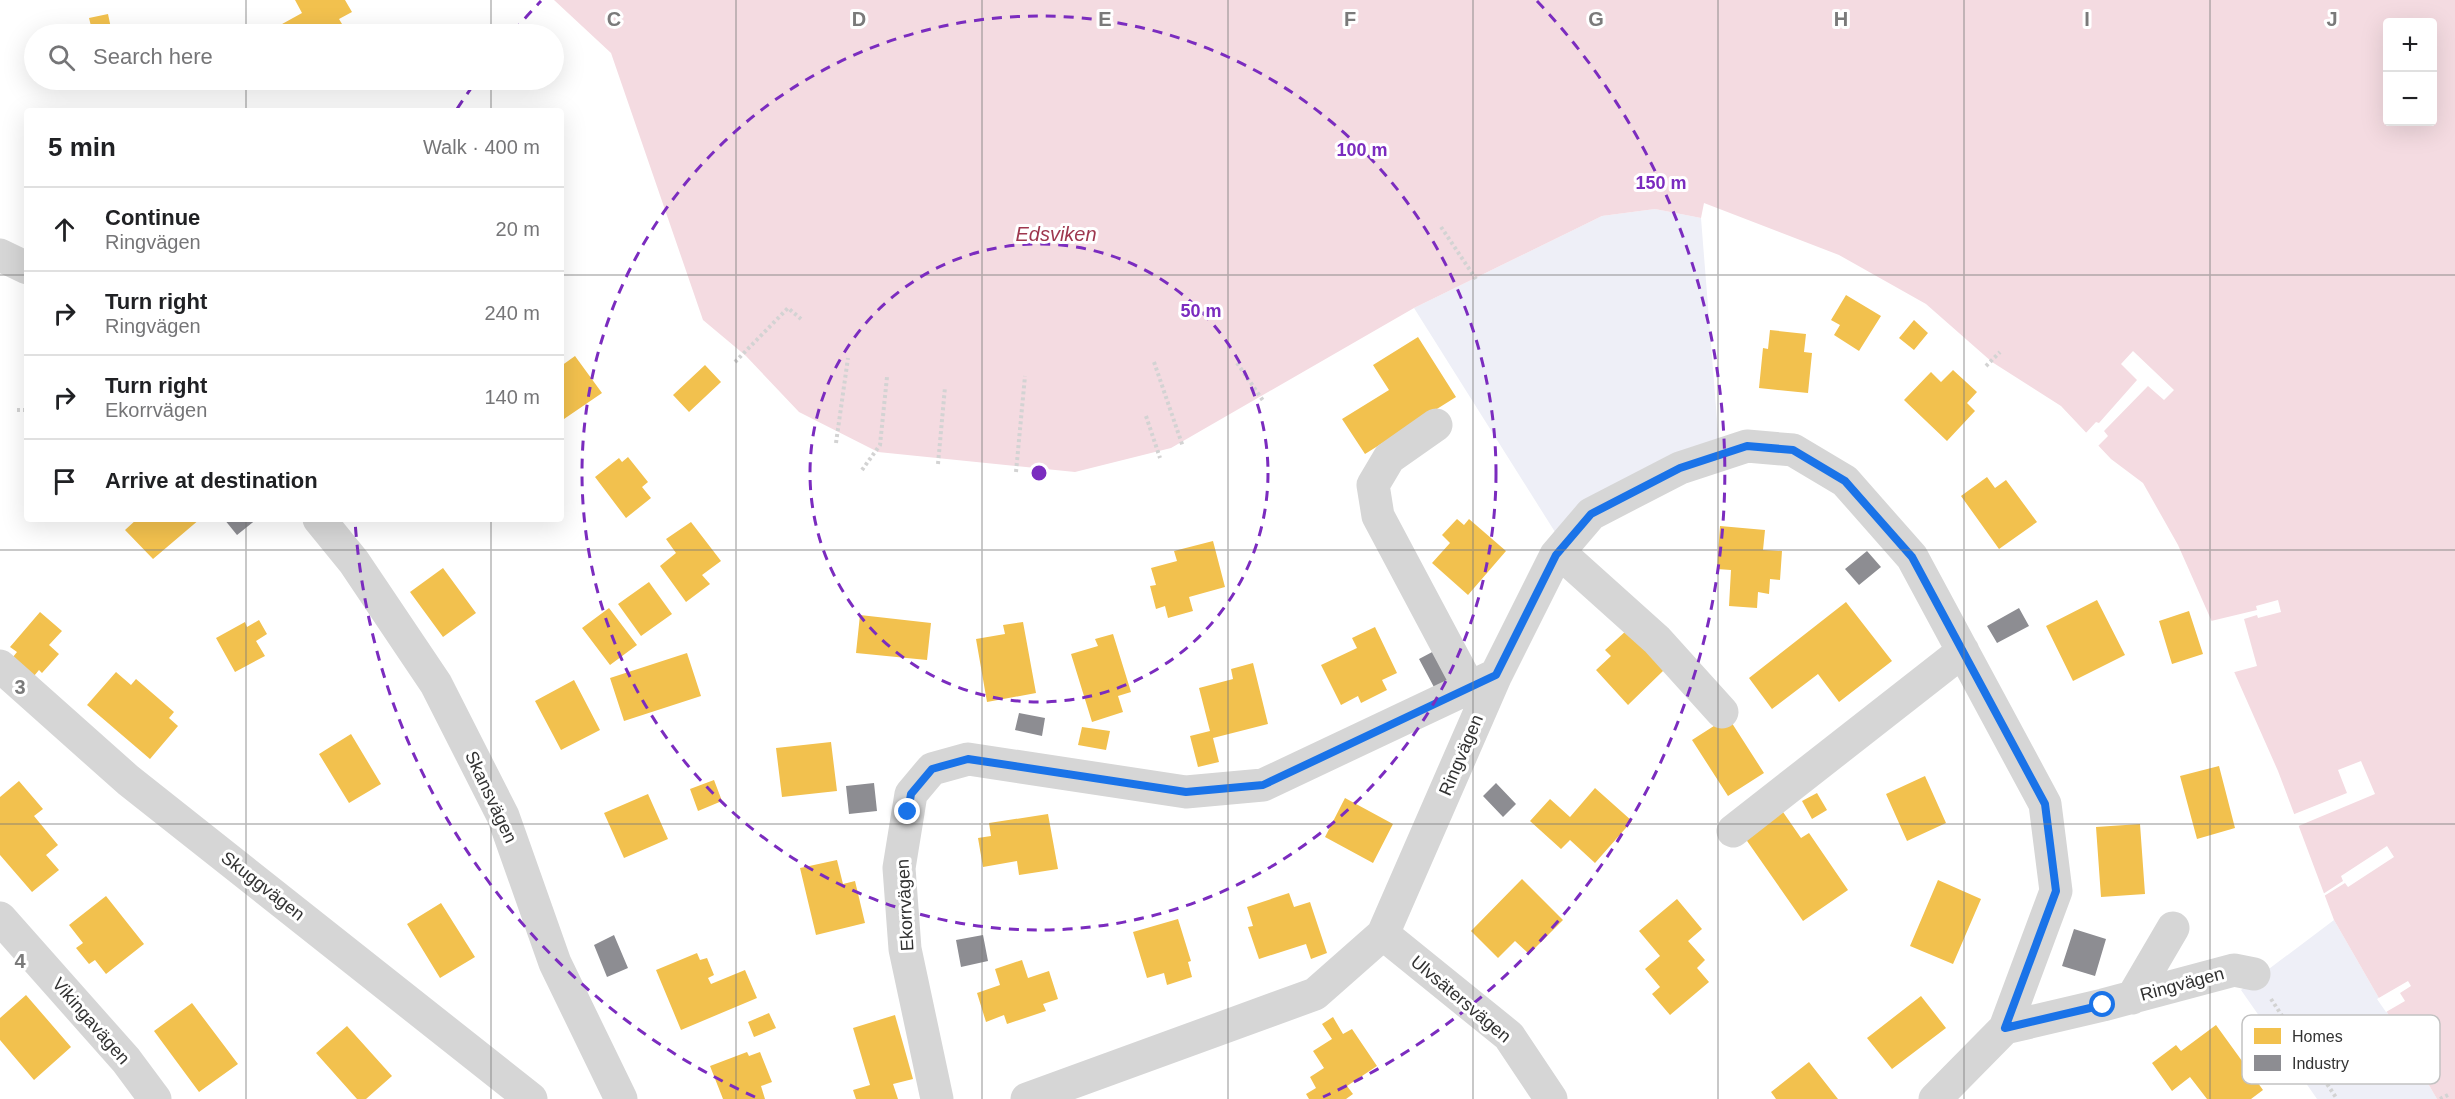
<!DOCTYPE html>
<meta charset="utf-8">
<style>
body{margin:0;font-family:Helvetica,sans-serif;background:#f2f2f2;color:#202124}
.controls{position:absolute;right:18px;top:18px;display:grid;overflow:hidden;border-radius:6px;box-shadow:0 6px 24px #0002}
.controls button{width:54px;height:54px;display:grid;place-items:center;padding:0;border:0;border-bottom:2px solid #e0e0e0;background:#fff;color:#202124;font:30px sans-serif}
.stop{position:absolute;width:18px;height:18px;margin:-14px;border:4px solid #1a73e8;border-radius:50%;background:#fff}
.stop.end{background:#1a73e8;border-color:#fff;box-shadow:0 2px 6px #0008}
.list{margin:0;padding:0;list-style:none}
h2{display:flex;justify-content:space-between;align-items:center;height:78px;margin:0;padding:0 24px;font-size:26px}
h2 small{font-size:20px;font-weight:400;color:#757577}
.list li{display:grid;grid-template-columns:39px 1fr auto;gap:18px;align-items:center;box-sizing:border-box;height:84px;padding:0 24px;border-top:2px solid #e0e0e0}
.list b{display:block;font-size:22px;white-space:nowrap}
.list p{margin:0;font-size:20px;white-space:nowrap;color:#757577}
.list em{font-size:20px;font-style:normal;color:#757577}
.icon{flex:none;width:33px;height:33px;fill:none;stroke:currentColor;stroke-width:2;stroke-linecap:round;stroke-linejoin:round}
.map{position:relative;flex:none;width:2455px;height:1099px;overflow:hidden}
.search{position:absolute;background:#fff;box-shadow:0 6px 24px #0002;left:24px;top:24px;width:540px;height:66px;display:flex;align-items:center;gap:15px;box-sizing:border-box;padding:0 21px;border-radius:33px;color:#757577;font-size:22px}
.panel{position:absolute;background:#fff;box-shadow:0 6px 24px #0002;left:24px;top:108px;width:540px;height:414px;border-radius:6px}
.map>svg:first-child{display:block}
.green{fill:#eeeff7}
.water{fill:#f4dbe1;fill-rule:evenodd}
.pier{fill:#fff}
.homes{fill:#f2c14e}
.industry{fill:#8d8d92}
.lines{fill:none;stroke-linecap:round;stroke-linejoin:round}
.path{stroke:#d3d3d3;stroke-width:4;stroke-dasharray:3 3;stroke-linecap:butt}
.minor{stroke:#d6d6d6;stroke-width:33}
.route{stroke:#1a73e8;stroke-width:8}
.grid{fill:none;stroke:#7a7a7a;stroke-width:1.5;stroke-opacity:0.55}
.ring{fill:none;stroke:#7b2cbf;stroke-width:3;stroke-dasharray:10 8}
.labels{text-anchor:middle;stroke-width:6;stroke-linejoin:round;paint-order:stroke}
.street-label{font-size:18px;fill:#323232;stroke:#fff}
.water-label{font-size:20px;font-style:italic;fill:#9e374e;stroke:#fff}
.key{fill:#fff;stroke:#c2c2c2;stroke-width:1.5}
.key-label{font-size:16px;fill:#323232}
.grid-label{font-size:20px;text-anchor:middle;font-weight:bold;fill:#7a7a7a;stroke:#fff;stroke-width:6;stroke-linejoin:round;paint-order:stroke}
.centre{fill:#7b2cbf;stroke:#fff;stroke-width:3}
.ring-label{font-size:18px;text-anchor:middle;font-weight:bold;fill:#7b2cbf;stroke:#fff;stroke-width:6;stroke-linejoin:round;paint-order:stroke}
</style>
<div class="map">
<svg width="2455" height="1099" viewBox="0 0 2455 1099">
<rect width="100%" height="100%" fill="#fff"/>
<path class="green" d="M1655,209L1701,218L1719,445L1555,532L1414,308L1602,216Z
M2334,920L2437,1099H2317L2241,990Z"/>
<path class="water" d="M554,0H2455V1099H2437L2334,920L2278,771L2178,545L2143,483L2111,459L2061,406L1992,362L1926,304L1839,255L1704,203L1701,218L1655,209L1602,216L1414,308L1171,448L1075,472L878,452L799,412L746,356L703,320L611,53ZM2388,22H2432V122H2388Z"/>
<path class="pier" d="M2133,351L2174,390L2164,400L2148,386L2104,431L2108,436L2097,447L2084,435L2096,422L2099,423L2137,380L2121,364Z
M2278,600L2281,612L2258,618L2257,615L2244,619L2257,666L2231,673L2211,621L2257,610L2256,606Z
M2361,761L2375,794L2296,827L2292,815L2347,793L2338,770Z
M2387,846L2394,857L2348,887L2345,883L2324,896L2323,894L2343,881L2341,876Z
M2408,981L2411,986L2400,993L2405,1001L2386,1012L2377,999Z"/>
<path class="homes" d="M295,0H345L352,12L339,19L345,29L334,34H264L302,13Z
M108,14L112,33L130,29L131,34H93L89,18Z
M1846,295L1881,316L1859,351L1834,335L1840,325L1831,320Z
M1914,320L1928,333L1914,350L1899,338Z
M1770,330L1806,334L1804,352L1812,353L1808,393L1759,388L1763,348L1768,349Z
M1418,337L1456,397L1365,454L1342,419L1389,390L1373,365Z
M575,356L602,393L564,419L561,414V366Z
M705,365L721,382L689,412L673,395Z
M1953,370L1977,392L1967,403L1975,411L1947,441L1904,400L1931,372L1941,382Z
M628,457L648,482L642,487L651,498L626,518L595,477L619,458L622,462Z
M1987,477L1995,488L2006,480L2037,522L1999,549L1961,496Z
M137,519H200L153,559L125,530Z
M1457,519L1464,525L1469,519L1506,551L1468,595L1432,563L1450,543L1442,535Z
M691,522L721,561L702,575L710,584L686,602L660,566L676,553L666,539Z
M1720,526L1765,530L1763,550L1782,551L1780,580L1770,579L1769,594L1758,592L1757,608L1729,606L1731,570L1717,569Z
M1213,541L1225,587L1189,597L1193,611L1168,618L1165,606L1156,609L1150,586L1156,585L1151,568L1177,561L1174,551Z
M443,568L476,613L443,637L410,592Z
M649,582L672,614L641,636L618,604Z
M2097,600L2125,655L2073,681L2046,626Z
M1846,602L1892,661L1839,702L1818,674L1772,709L1749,678Z
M609,608L637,645L610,665L582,628Z
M2189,611L2203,654L2172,664L2159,621Z
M40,612L62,631L49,645L59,654L42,673L39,670L29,682L8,663L17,652L10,647Z
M860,615L931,623L927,660L856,653Z
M259,620L267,634L256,641L265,656L235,672L216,638L245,622L247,627Z
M1023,622L1036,693L987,702L976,639L1005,634L1003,625Z
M1375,627L1397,673L1382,680L1387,690L1361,703L1358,696L1341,705L1321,665L1357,648L1352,638Z
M1627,630L1664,670L1628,705L1596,670L1611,656L1605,650Z
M1113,634L1131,692L1118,696L1123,712L1092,722L1071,654L1098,646L1095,639Z
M687,653L701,696L624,721L610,678Z
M1253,663L1268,724L1213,738L1219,762L1198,767L1190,736L1210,731L1199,688L1233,679L1231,669Z
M116,672L131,685L136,679L174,712L169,718L178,726L150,759L87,705Z
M574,680L600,730L561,750L535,701Z
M1728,717L1764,773L1728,796L1692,740Z
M1082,727L1110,731L1106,750L1078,745Z
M351,734L381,784L349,803L319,754Z
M831,742L837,791L782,797L776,748Z
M2219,766L2235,828L2197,839L2180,776Z
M1925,776L1946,823L1907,841L1886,794Z
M714,780L722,801L698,811L690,789Z
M19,781L43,809L34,816L58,845L46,855L59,870L32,892L0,855V797Z
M1595,788L1632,821L1595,863L1570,840L1561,849L1530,821L1550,799L1570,817Z
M1817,793L1827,810L1812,819L1802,801Z
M648,794L668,839L624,858L604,813Z
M1345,798L1393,824L1373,863L1325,837Z
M1783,812L1801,838L1809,833L1848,890L1803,921L1745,838Z
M1048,814L1058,869L1019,875L1017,861L983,867L978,838L991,836L989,823Z
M2140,824L2145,894L2101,897L2096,827Z
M837,860L843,884L855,881L865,923L816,935L800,868Z
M1522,879L1563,920L1529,954L1515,941L1498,958L1471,931Z
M1938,880L1981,899L1953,964L1910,946Z
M1289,893L1294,907L1310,902L1327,953L1311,959L1306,944L1259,959L1248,927L1253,926L1247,907Z
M106,896L144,944L106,974L95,960L89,964L76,948L83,943L69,925Z
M1677,899L1702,929L1688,941L1705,960L1697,968L1709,982L1670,1015L1652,994L1660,987L1645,969L1660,956L1639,931Z
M441,903L475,957L440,978L407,924Z
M1178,919L1191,961L1188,962L1192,977L1167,985L1164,973L1147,978L1133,932Z
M697,953L700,960L707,958L714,975L708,978L711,984L745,970L757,998L681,1030L656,970Z
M1022,960L1028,978L1049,971L1058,999L1043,1004L1046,1011L1007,1024L1004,1015L986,1022L977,993L1000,985L995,969Z
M26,995L71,1047L34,1080L0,1040V1018Z
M1921,996L1946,1028L1892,1069L1867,1038Z
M192,1003L238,1064L199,1092L154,1031Z
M769,1013L776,1028L754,1037L748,1022Z
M895,1015L913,1079L893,1084L898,1099H856L853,1090L870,1085L853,1028Z
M1333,1017L1343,1034L1352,1029L1377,1066L1347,1086L1353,1094L1346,1099H1309L1306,1094L1316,1088L1310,1077L1324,1068L1313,1051L1332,1039L1322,1024Z
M2216,1025L2263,1090L2251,1099H2207L2190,1077L2172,1091L2152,1063L2176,1045L2181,1051Z
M347,1026L392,1076L366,1099H357L316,1053Z
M747,1052L749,1056L760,1052L772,1082L761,1086L765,1099H723L710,1066Z
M1809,1062L1838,1099H1776L1771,1092Z"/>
<path class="industry" d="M224,519H257L237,535Z
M1867,551L1881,567L1859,585L1845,569Z
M2019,608L2029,626L1997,643L1987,626Z
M1436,650L1452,681L1435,689L1419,659Z
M1019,713L1045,718L1042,736L1015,730Z
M874,783L877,811L849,814L846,786Z
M1496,783L1516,804L1503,817L1483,796Z
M2074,929L2106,939L2095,976L2062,966Z
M614,935L628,968L607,977L594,945Z
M983,935L988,961L961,967L956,940Z"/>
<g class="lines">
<path class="path" d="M1441,227L1476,279
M735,362L788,308L801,319
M1154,362L1183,447
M1237,363L1264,402
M1986,366L2000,352
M17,410H27
M1146,416L1160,458
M836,443L848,358
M938,464L945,387
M862,470L880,445L887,377
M1016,472L1025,376
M2271,999L2337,1099
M2440,1099L2448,1095"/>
<path class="minor" d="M0,255L27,268
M1436,425L1389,458L1373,485L1378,516L1469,687
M319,519L354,562L436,684L503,816L555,963L621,1099
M1559,552L1657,640L1722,712
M0,666L128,780L531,1099
M1733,831L1963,651
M0,918L126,1060L155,1099
M1383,934L1509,1036L1551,1099
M2132,998L2173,928
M2005,1028L2103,1005L2234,970L2254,974
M937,1099L905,949L899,868L911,794L932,769L968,759L1186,792L1263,785L1496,675
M1027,1099L1315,994L1383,934L1496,675L1556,555L1591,514L1680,468L1747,446L1793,450L1845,481L1912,557L2045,804L2056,891L2005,1028L1935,1099"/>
</g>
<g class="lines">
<path class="route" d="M908,812L911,794L932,769L968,759L1186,792L1263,785L1496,675L1556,555L1591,514L1680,468L1747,446L1793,450L1845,481L1912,557L2045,804L2056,891L2005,1028L2103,1005"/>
</g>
<path class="grid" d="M246,0V34M491,0V34M736,0V1099M982,0V1099M1228,0V1099M1473,0V1099M1718,0V1099M1964,0V1099M2210,0V1099M246,80V111M491,80V111M0,275H27M561,275H2455M246,519V1099M491,519V1099M0,550H2455M0,824H2455"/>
<g class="ring">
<circle cx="1039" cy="473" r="229"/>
<circle cx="1039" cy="473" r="457"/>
<path d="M755 1097A686 686 0 0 1 355 521M457 109A686 686 0 0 1 477 80M513 32A686 686 0 0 1 541 1M1537 1A686 686 0 0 1 1323 1097"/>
</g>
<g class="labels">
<g class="street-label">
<text transform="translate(1461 755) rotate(-67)" y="6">Ringvägen</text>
<text transform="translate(491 797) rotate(65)" y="6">Skansvägen</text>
<text transform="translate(263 886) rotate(38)" y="6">Skuggvägen</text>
<text transform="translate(905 905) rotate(-93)" y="6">Ekorrvägen</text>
<text transform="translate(2182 984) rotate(-15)" y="6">Ringvägen</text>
<text transform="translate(1461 999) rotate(40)" y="6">Ulvsätersvägen</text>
<text transform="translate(91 1021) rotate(49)" y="6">Vikingavägen</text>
</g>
<g class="water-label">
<text x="1056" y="241">Edsviken</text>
</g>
</g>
<rect x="2242" y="1015" width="198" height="69" rx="9" class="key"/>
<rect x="2254" y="1028" width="27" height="16" fill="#f2c14e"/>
<rect x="2254" y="1055" width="27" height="16" fill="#8d8d92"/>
<g class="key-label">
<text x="2292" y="1042">Homes</text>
<text x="2292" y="1069">Industry</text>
</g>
<g class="grid-label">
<text x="614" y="26">C</text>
<text x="859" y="26">D</text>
<text x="1105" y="26">E</text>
<text x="1350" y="26">F</text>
<text x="1596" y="26">G</text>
<text x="1841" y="26">H</text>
<text x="2087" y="26">I</text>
<text x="2332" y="26">J</text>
<text x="20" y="694">3</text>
<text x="20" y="968">4</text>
</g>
<circle cx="1039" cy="473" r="9" class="centre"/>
<g class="ring-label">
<text x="1362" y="156">100 m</text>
<text x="1661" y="189">150 m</text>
<text x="1201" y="317">50 m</text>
</g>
</svg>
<div class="controls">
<button>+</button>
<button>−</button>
</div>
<div class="stop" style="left:2103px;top:1005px"></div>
<div class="stop end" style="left:908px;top:812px"></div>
<div class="search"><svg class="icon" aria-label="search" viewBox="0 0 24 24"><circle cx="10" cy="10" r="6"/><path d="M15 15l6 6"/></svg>Search here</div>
<section class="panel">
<h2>5 min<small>Walk · 400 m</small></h2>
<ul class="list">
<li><svg class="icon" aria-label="ahead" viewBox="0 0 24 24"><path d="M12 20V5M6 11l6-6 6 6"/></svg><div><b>Continue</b><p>Ringvägen</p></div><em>20 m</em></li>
<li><svg class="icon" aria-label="right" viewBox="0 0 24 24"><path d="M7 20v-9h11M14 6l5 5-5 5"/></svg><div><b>Turn right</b><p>Ringvägen</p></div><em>240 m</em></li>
<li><svg class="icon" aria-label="right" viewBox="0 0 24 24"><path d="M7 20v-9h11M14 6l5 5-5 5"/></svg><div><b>Turn right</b><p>Ekorrvägen</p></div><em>140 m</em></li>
<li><svg class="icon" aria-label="arrive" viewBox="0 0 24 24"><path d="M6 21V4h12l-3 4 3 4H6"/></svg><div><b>Arrive at destination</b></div></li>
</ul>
</section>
</div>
